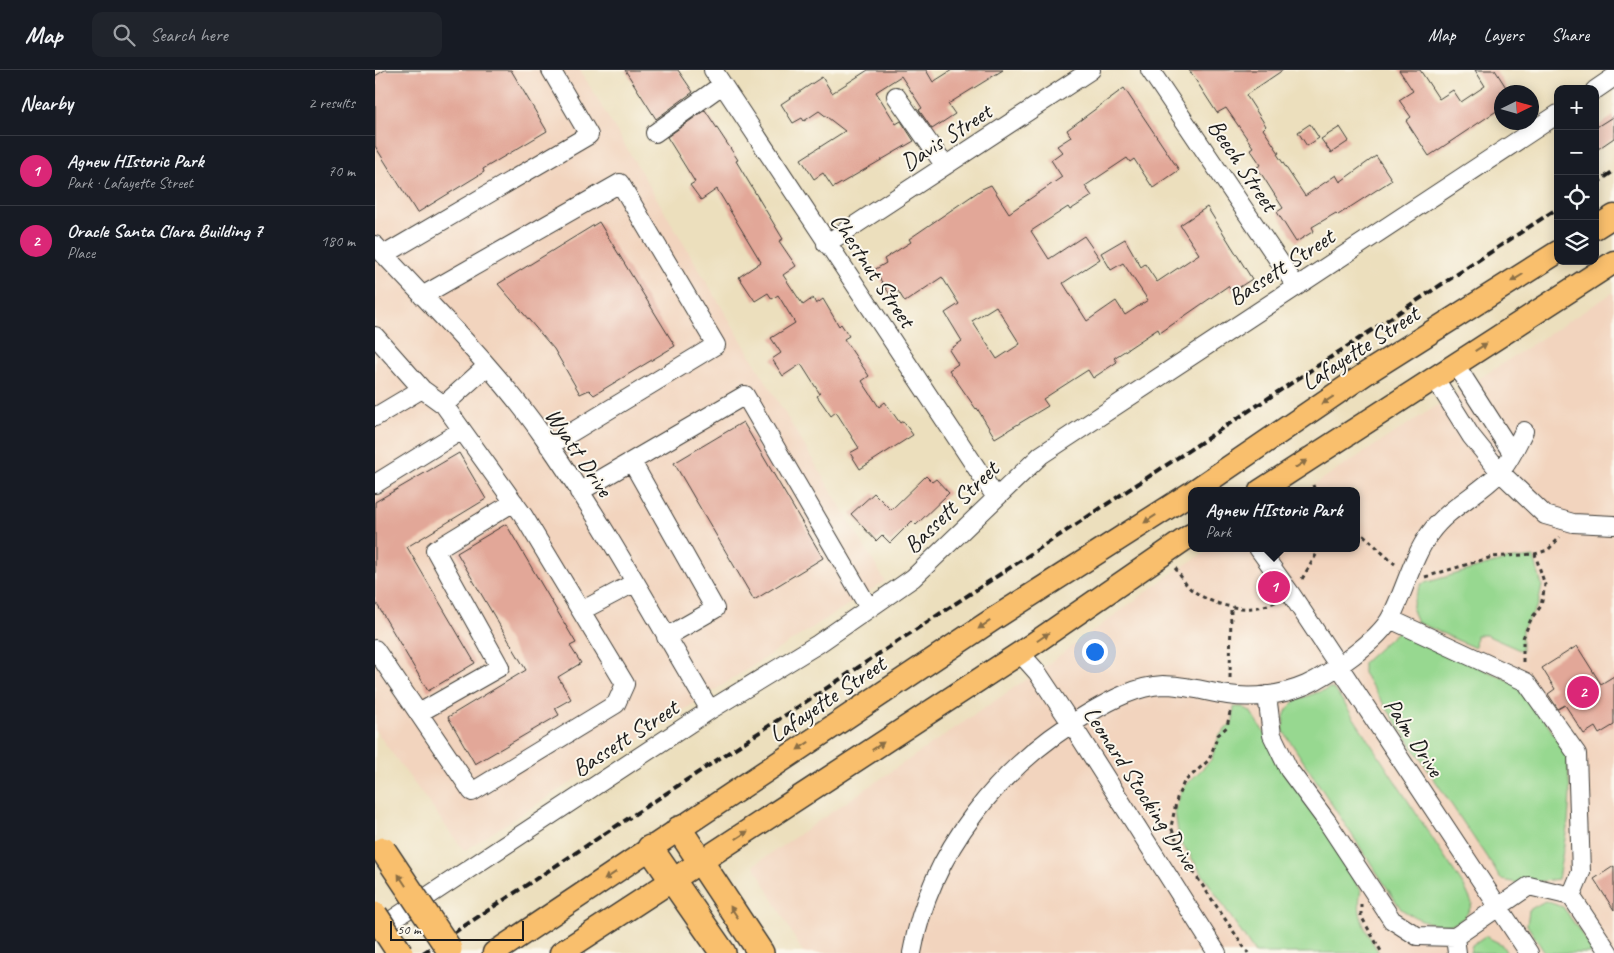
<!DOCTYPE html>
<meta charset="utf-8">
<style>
body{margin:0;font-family:Caveat,sans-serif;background:#20242c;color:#f1f3f6}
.controls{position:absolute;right:15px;top:15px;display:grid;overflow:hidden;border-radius:10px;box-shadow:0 2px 12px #0003}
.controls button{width:45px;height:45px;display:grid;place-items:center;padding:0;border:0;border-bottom:1px solid #363941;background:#171b24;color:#f1f3f6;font:25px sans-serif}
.compass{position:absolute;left:1119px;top:15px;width:45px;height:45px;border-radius:50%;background:#171b24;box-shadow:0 2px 12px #0003;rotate:85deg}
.scale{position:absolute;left:15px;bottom:12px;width:134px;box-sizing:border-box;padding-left:5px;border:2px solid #1c1c1c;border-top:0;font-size:14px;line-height:18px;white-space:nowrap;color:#1c1c1c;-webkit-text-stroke:4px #fbf7ec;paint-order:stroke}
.you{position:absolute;left:719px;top:581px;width:18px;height:18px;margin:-12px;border:4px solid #fff;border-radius:50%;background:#1a73e8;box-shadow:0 0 0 8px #1a73e833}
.badge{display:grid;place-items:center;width:32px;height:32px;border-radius:50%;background:#db2777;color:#fff;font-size:16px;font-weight:700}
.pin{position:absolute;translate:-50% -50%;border:2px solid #fff;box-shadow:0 1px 5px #0006}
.popup{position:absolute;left:813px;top:417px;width:172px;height:65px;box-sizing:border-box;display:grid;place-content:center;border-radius:10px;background:#171b24;filter:drop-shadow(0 1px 4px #0005);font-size:16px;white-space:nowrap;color:#9ea1a6}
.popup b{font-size:19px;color:#f1f3f6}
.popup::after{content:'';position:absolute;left:50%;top:100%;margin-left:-10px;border:10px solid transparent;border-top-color:#171b24}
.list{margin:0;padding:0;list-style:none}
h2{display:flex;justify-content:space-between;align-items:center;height:65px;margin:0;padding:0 20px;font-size:21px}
h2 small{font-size:16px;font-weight:400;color:#9ea1a6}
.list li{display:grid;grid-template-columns:32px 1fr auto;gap:15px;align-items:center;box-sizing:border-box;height:70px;padding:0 20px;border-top:1px solid #363941}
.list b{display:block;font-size:19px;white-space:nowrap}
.list p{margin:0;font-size:16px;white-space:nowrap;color:#9ea1a6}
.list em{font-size:16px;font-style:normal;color:#9ea1a6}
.icon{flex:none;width:28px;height:28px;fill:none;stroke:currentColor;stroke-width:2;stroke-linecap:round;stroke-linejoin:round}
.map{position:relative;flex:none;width:1239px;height:883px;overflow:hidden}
header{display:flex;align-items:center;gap:30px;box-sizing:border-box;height:70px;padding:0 25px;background:#171b24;border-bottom:1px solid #363941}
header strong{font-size:24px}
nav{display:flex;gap:28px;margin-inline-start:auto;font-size:18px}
.search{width:350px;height:45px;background:#20242c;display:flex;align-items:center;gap:12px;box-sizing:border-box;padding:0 18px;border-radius:10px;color:#9ea1a6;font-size:19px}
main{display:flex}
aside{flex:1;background:#171b24}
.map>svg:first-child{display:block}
.built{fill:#f2d4be}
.green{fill:#97d890;stroke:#5a7a56}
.building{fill:#e2a798;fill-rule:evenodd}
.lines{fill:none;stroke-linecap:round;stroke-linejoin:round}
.minor-casing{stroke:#3b3934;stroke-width:20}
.major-casing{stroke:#3b3934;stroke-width:25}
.highway-casing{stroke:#3b3934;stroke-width:28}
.path{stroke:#3b3934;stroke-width:3;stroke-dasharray:4 4;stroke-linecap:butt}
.minor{stroke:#fff;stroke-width:18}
.major{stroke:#f9bf6d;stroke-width:22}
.highway{stroke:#f9bf6d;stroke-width:25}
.rail{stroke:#1c1c1c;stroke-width:4;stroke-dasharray:8 4;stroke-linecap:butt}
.highway-bridge-casing{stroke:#3b3934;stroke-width:28;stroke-linecap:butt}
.highway-bridge{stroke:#f9bf6d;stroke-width:25}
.oneway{fill:#8a6e44}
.labels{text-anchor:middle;stroke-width:4;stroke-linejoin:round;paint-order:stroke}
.street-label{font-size:24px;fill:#1c1c1c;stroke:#fbf7ec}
</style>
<header>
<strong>Map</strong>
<div class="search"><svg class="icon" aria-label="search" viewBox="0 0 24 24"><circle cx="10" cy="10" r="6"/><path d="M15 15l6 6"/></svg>Search here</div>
<nav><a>Map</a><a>Layers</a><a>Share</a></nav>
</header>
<main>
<aside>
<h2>Nearby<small>2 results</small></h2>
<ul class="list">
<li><span class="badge">1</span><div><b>Agnew HIstoric Park</b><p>Park · Lafayette Street</p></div><em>70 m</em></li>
<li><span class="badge">2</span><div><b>Oracle Santa Clara Building 7</b><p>Place</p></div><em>180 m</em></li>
</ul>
</aside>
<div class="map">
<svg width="1239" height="883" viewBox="0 0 1239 883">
<rect width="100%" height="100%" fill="#fbf7ec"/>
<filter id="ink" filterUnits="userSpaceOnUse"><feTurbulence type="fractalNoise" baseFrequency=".02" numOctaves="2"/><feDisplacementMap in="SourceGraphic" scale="10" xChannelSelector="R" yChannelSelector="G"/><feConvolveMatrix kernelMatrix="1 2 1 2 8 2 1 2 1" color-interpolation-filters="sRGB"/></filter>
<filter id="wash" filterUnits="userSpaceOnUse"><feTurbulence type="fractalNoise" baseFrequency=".0096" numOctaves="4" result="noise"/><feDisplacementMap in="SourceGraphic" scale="20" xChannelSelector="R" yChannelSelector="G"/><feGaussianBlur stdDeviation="1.12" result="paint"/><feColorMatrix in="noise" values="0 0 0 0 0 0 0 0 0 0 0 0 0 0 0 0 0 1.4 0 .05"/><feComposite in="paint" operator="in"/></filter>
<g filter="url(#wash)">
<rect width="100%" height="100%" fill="#ecdfbd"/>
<path class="built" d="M0,0H205L510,511L89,781L0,660Z
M1239,222V883H428L379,795L662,602L800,501L837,478H982V421H929Z"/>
<path class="green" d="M1159,487L1167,516L1163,535L1147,560V581L1111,565H1101L1100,578L1042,552C1033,538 1040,528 1046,514L1130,490Z
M1023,561L1146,616L1192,683L1195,724L1193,752L1183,809L1147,814L1127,810L988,603V593Z
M955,618L960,620L969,633L1090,818L1097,833C1086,868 1049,854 1026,839L909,662C904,629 930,628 955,618Z
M859,637H868L875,641L966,779L961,782L986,820C980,846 991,861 1004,883H880L804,769L800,742L807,719L836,690L844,666L858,651Z
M1170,831L1188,837L1220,883H1170L1152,855L1154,840Z
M1110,866L1126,874L1132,883H1095L1097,875Z"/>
<g id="blocks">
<path class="building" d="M10,0H136L172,61L108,99L109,102L42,143L0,76V6Z
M250,0H303L318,22L281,49Z
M493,0H551L558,12L577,0H628L573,34L580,44L557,59L544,40L547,38L526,6L501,22L521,54L526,51L539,71L458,118L448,103L439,109L426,89L470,61L444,41L429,51L427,48L418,53L406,34L447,7L457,23Z
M814,0H908L871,25L891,56L888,59L904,83L902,84L930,126L961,105L965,112L1001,86L1017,110L963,145L961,143L937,157L939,161L921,172L902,142L908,138L882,97L886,95L875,79L878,77L851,38L842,43Z
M1024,0H1045L1064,29L1078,20L1086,32L1110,16L1100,0H1120L1134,22H1126V38L1054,86L1031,51L1036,47L1024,30L1038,21Z
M749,18L804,100L778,118L759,89L755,92L752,88L710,116L717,126L695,140L693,137L656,161L674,189L709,166L725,189L688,213L712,251L741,231L750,245L773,230L748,193L736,200L726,183L750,169L766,197L770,194L782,212L824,184L805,155L832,137L877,209L857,222L853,216L785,263L783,259L739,288L742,292L718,308L713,300L668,329L673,336L620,368L602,338L601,339L574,300L583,294L574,280L587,271L570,243L584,234L567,207L530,232L523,221L516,226L499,200L511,193L509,189L536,172L534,169L607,119L616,115L634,143L687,107L676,90L687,82L682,76L696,67L692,60ZM621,236L645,274L622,289L597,251Z
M330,40L363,90L361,91L408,169L404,171L421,196L408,205L428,235L438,228L441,234L448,229L464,256L466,254L474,266L469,269L494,306L487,311L504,337L510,332L525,353L528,351L538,365L485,399L475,383L484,378L461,342L456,346L442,326L445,324L426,294L408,306L397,289L406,283L396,268L420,253L403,225L397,229L393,223L380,231L364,207L386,192L342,119L326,130L315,115L320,112L292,67Z
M1239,46V68L1220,81V58Z
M935,54L944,68L932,76L923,62Z
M965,57L974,71L956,83L946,69Z
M224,152L300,276L219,325L214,320L205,324L179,279L123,214Z
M368,352L448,488L379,530L299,393Z
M84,383L111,429L32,477L100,593L53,621L0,531V432Z
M551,406L557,412L561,409L574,423L541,455L537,451L515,473L507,465L501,471L476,444L499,423L516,440Z
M131,454L201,573L195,576L206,593L183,607L196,629L180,638L184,645L100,694L73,647L151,600L82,483Z
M1202,576L1226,614L1239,606V655L1224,664L1220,657L1209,664L1190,635L1183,639L1173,624L1180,619L1167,598Z
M1239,796V840L1219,809Z"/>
</g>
</g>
<g filter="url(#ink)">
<use href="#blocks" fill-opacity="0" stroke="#3b3934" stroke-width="1"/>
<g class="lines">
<g class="minor-casing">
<path id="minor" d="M338,0L620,426
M775,0L921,216
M1220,20L1239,7
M521,26L570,96
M280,63L347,15
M451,174L716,0
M0,175C58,238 121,298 170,369C230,455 281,549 335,640
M9,185L214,65L176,0
M47,226L245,113L341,275L174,376
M0,266L47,319L69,335L148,445L250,614L241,634L97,722L0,579
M1080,294L1137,383
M1059,307L1096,366L1125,402L1170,445L1198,453L1239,455
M69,335L112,296
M0,347L47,319
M257,392L340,539L291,567
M0,414L87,360
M204,422L370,325L494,538
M883,478L916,524L1154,883
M206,541L259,513
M1015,549L1151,612L1202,684L1206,802L1196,826L1234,883
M645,583L662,602L696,653L842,883
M892,625L897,665L914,700L951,750L1017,850L1042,866L1080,867
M44,643L125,597L60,480L139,432
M0,861L335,640L443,574L538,508L666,385L1183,44
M537,883C555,781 626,694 714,643C736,630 762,616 788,615C810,615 832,622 853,625C878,629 908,625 931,615C955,604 1004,570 1016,547C1030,520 1037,488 1055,463C1074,437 1103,425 1124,403C1135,392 1142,374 1149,361
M1082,883L1080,867L1154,816L1196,826"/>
</g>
<g class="major-casing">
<path id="major" d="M1220,158L1239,146
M819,421L993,302L1183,182
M885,421L1239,192
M119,883L620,548L816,423
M186,883L645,583L816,465"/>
</g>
<g class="highway-casing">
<path id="highway" d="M304,759L386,883
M275,778L348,883"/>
</g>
<path class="path" d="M938,415L940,421
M982,460C996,470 1006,483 1020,494
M800,498C805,504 810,515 817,520C840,537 875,545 902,531
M1050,507L1117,487L1160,484L1173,480L1185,467
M927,509L945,478
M1148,592V568L1156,549L1166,536L1170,515L1160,484
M855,608L856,538
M855,642L852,657L843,665L834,690L809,712L802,728L796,757L809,788L873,883
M986,834V846L1007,883"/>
<use href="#minor" class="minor"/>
<use href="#major" class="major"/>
<use href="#highway" class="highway"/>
<path class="rail" d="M1220,114L1239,101
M48,883L1183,138"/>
<g class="highway-bridge-casing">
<path id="highway-bridge" d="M8,780L74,879
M0,845L25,883"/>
</g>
<use href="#highway-bridge" class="highway-bridge"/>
</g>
<defs><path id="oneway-solid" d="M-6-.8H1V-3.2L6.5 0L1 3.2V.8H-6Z" transform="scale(1.25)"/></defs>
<g class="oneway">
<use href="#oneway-solid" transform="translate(1142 208) rotate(148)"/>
<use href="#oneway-solid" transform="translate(1106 277) rotate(-33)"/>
<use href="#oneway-solid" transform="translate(953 330) rotate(146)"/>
<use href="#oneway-solid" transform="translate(926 394) rotate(-33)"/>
<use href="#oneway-solid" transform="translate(775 449) rotate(147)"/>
<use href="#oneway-solid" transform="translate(609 555) rotate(146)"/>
<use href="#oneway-solid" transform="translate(668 567) rotate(-35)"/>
<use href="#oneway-solid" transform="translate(428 676) rotate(146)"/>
<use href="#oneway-solid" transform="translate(503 676) rotate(-33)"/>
<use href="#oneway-solid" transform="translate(367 765) rotate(-33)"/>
<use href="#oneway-solid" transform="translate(235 806) rotate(146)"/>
<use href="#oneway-solid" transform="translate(27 810) rotate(-123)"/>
<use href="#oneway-solid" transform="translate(359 842) rotate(-123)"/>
</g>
</g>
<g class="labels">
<g class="street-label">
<text transform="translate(571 67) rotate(-33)" y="8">Davis Street</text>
<text transform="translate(868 95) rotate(56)" y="8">Beech Street</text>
<text transform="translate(906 197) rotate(-33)" y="8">Bassett Street</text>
<text transform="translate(498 200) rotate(56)" y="8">Chestnut Street</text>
<text transform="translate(985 278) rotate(-33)" y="8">Lafayette Street</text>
<text transform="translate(204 382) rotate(56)" y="8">Wyatt Drive</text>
<text transform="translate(576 437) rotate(-44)" y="8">Bassett Street</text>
<text transform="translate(452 629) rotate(-34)" y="8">Lafayette Street</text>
<text transform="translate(1039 667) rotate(57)" y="8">Palm Drive</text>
<text transform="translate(250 668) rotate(-33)" y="8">Bassett Street</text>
<text transform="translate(766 718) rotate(57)" y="8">Leonard Stocking Drive</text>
</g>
</g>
</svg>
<div class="controls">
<button>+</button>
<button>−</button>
<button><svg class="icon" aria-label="locate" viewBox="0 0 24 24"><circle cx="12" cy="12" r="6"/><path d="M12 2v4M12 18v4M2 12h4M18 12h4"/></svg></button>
<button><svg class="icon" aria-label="layers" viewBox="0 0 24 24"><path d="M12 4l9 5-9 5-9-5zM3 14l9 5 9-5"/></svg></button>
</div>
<svg class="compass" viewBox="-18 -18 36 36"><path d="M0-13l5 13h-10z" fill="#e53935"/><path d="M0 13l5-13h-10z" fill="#9ea1a6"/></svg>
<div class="scale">50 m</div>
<div class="you"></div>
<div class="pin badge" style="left:899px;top:517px">1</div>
<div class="popup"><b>Agnew HIstoric Park</b>Park</div>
<div class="pin badge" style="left:1208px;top:622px">2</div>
</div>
</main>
